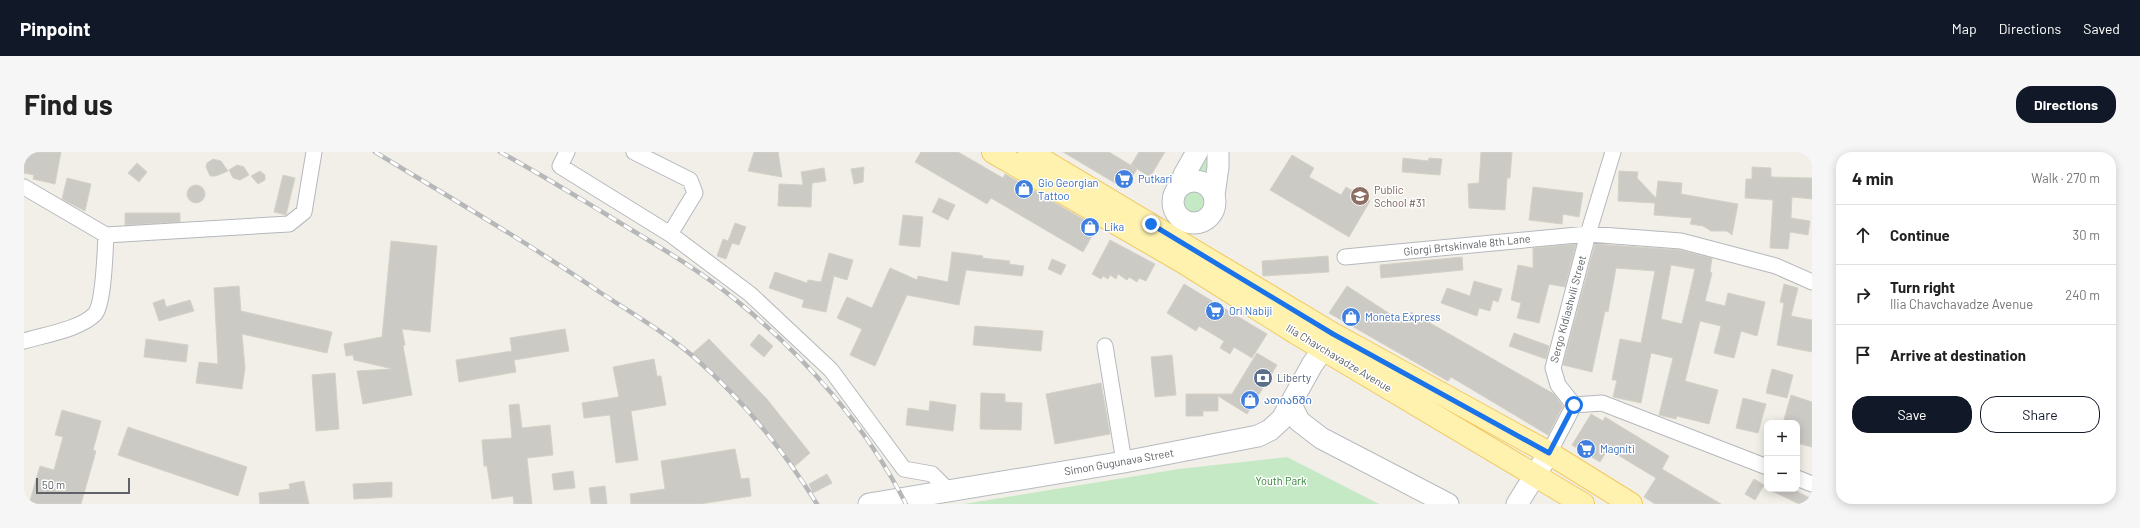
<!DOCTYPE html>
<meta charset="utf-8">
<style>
body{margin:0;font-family:Barlow,"Noto Sans Georgian",sans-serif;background:#f6f6f6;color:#222}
.controls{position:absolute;right:12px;bottom:12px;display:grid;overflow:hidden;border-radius:8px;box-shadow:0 2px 10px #0003}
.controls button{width:36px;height:36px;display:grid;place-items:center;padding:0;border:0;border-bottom:1px solid #e0e0e0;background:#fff;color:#222;font:20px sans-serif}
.scale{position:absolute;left:12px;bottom:10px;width:94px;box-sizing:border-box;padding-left:4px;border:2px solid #5f6368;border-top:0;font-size:11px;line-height:14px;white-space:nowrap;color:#5f6368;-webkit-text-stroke:3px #fff;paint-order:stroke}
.stop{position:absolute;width:12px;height:12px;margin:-9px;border:3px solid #1a73e8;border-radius:50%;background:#fff}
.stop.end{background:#1a73e8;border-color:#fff;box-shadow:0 1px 4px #0008}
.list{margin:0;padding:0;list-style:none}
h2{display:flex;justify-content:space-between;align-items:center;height:52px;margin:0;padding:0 16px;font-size:17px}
h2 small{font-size:13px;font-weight:400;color:#767676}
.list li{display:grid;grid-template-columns:26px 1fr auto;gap:12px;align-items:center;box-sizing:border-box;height:60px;padding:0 16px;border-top:1px solid #e0e0e0}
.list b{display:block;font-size:15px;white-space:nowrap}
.list p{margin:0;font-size:13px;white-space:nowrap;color:#767676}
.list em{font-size:13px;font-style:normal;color:#767676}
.actions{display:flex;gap:8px;padding:12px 16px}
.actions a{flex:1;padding:9px 0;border:1px solid #111827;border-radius:16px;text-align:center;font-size:14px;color:#111827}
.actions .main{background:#111827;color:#fff}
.icon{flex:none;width:22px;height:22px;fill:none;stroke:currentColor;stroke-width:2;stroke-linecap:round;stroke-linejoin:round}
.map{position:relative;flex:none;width:1788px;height:352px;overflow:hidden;border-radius:16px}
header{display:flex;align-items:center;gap:24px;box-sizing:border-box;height:56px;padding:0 20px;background:#111827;color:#fff}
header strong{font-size:19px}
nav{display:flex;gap:22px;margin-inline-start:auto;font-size:14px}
.intro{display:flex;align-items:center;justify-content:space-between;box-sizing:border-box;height:96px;padding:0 24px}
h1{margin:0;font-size:28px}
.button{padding:10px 18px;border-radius:16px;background:#111827;color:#fff;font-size:14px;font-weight:700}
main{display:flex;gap:24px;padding:0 24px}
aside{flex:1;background:#fff;border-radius:16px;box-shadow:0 2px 10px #0003}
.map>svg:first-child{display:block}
.green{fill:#c5e8c5}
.building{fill:#cccac5;stroke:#d6d1c6;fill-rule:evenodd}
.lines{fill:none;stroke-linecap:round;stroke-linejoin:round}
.street-casing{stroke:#b5b8bc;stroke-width:17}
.secondary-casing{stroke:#b6babf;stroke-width:23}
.primary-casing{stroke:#f2c960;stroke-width:24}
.street{stroke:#fff;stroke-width:15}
.secondary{stroke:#fff;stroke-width:21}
.primary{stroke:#fff2af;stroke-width:22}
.rail-casing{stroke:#b6b7b8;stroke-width:4.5}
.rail{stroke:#fff;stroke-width:3;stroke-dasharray:9;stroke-linecap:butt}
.route{stroke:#1a73e8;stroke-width:5}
.labels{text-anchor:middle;stroke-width:3;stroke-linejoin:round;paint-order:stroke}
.shop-label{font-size:11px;fill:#366cbe;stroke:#fff;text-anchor:start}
.education-label{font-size:11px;fill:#785e54;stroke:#fff;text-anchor:start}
.street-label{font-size:11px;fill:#5f6368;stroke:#fff}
.service-label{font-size:11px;fill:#4e5e75;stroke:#fff;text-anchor:start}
.park-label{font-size:11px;fill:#348238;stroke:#fff}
</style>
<header>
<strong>Pinpoint</strong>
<nav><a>Map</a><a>Directions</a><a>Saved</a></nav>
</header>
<div class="intro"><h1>Find us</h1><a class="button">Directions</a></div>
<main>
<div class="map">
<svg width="1788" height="352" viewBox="0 0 1788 352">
<rect width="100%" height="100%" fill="#f1efe8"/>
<path class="green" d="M1181,0H1185L1183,26L1174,22L1169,23Z
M1157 50a12 12 0 1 1 24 0a12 12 0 1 1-24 0Z
M1263,305L1355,352H940L1155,317Z"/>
<path class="building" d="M0,0H37L31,32L9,27L10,23L0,21Z
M730,0H754L758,25L724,19Z
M897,0H934L979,26L981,22L1073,75L1059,100L967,46L963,52L891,10Z
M1039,0H1085L1113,17L1101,37Z
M1115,0H1141L1126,25L1107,13Z
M1457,0H1488L1486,26H1483L1481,58L1445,56L1444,32L1455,31Z
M1268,3L1290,16L1285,25L1317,43L1322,35L1346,49L1325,85L1246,38Z
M1379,6L1404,9L1405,6L1418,7L1416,23L1378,20Z
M189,7L197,9L204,19L192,24H186L182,15L183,11Z
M113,11L123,20L115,30L104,21Z
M213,13L220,15L225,23L216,28L209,26L205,18Z
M840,15L839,30L830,32L827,17Z
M1728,15L1747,16V25L1788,26V47L1768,45L1767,66L1786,69L1784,83L1766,80L1764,97L1746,96L1749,48L1721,46L1722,27H1728Z
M800,16L802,29L788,31L787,55L754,54L755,32L779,33L777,20Z
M236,19L241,23V28L234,32L227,24Z
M1595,19L1614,20L1613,26L1632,46L1634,29L1658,31L1657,42L1714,52L1708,83L1703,79H1687L1679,74L1666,72L1668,66L1630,63L1631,51L1594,49Z
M259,23L271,26L262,63L250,60Z
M43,26L67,32L61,59L38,47Z
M163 42a9 9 0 1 1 18 0a9 9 0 1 1-18 0Z
M1509,35L1559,41L1555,65L1539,62L1538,72L1505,68Z
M915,46L931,53L924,68L908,60Z
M101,61H156V70L101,73Z
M879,63L899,65L896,95L875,93Z
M711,71L722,75L715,93L708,91L702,107L693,104L699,87L704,89Z
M1086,88L1131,112L1122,129L1115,126L1113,130L1105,125L1103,128L1094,122L1092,127L1086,123L1084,127L1079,124L1077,127L1068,122Z
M367,89L413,94L406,180L378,177L381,193L379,194L388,243L339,252L333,219L369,217L330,208L329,203L322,204L320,192L358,185Z
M1552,92L1541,135L1525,132L1515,171L1493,166L1497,151L1487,148L1494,113L1509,116V96Z
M1571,92L1656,98L1688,106L1686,120L1688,121L1681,149L1701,154L1704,141L1741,150L1733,184L1717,179L1710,206L1690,201L1697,174L1676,169L1661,229L1694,238L1685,272L1653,264L1652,267L1635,263L1649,206L1627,201L1617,251L1589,245L1593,228H1588L1596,187L1617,191L1631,119L1592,116L1584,160L1581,159L1568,220L1539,213ZM1647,113L1671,117L1658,172L1637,167Z
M928,100L959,104L958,106L986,109L985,112L1000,114L998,124L942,118L935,153L883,143L851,214L826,203L838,177L813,166L823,145L848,156L866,116L893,128L894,124L924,130Z
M805,101L829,108L823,128L810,124L802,160L778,155L780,148L745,136L751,120L783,131L784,128L797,130Z
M1304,104L1305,120L1239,124L1238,109Z
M1438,105L1439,118L1357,126L1356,113Z
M1028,107L1042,113L1037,123L1024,117Z
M1450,129L1478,137L1474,150L1469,148L1466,159L1455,156L1453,164L1417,151L1423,136L1446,144Z
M1160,132L1243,182L1228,206L1210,195L1206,202L1196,196L1200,189L1175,174L1172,179L1143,161Z
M1760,132L1774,136L1767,164L1788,168V200L1753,193L1760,151L1756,150Z
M215,134L217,159L308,180L303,201L218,182L221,216L218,237L172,231L175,210L194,212L190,136Z
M1323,134L1380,171L1387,160L1530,242L1539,254L1524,283L1427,225L1424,229L1305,161Z
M140,147L142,155L166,148L170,159L135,169L129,151Z
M951,174L1019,179L1017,199L949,193Z
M541,177L545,199L490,208L492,220L435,230L432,208L488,199L486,186Z
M1490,181L1525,194L1522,207L1485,194Z
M735,182L749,194L740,205L726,193Z
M122,187L164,193L162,210L120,205Z
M685,187L742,246L786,301L770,315L727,260L669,201Z
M1233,201L1253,213L1223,262L1194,244V259H1179V264H1162V242H1208Z
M1148,203L1152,243L1131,245L1127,205Z
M630,207L633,224H637L642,253L607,259L614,308L592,311L586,263L560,266L558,251L595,245L589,215Z
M1748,217L1769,223L1763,246L1742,241Z
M311,221L315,277L292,279L288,223Z
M1077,231L1086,282L1031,292L1022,242Z
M957,241L981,242V250L998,251L997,278L956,277Z
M1767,243L1788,250V295L1773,291V271H1759Z
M1719,246L1742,252L1734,281L1712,276Z
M906,249L932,253L929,279L882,273L884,256L905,259Z
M495,252L498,276L526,273L529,303L503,306L508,352H490L489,344L468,347L463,314H460L458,288L488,286L485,253Z
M38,258L77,269L69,298L72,299L57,352H5L16,314L30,318L39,285L31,283Z
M1567,262L1579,269L1581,265L1645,304L1638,317L1697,352H1631L1620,345L1632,326L1584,297L1576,310L1548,293Z
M104,275L223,315L214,344L94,303Z
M711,297L717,327L725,326L727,344L676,352H607L606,342L641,337L637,309Z
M549,319L551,336L530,338L528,322Z
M803,322L808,331L789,341L785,332Z
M1730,327L1740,333L1731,348L1721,342Z
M280,329L285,352H236L235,341L266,337L265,332Z
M368,330V345L330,347L329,332Z
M581,334L583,352H567L565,336Z
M1744,337H1768L1788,347V352H1775Z"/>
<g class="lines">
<g class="street-casing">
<path id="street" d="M543,0L536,14L646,82
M610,0L666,28L671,41L646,82L726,142L807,218L880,317L908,322L925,339
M0,35L82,83L265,72L280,60L290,0
M1321,105L1564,82L1657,89L1752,114L1788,130
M0,189C20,183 57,177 71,162C80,151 81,99 82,83
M1081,194L1100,310
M1550,253L1534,233L1529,216L1564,82L1589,0
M1550,253L1578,251L1743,315
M1525,301L1550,253
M1773,326L1788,332"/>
</g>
<g class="secondary-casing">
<path id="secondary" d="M1149 50a21 21 0 1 1 42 0a21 21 0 1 1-42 0Z
M1156,34L1160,23L1173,0
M1190,43L1194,15V0
M1267,253L1275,269L1297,286L1424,352
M845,352L1100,310L1234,284L1246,278L1258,267L1288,213L1309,182
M1493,352L1525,301"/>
</g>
<g class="primary-casing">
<path id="primary" d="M969,0L1159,110L1272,181L1559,352
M1005,0L1309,182L1525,301L1607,352"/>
</g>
<use href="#street" class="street"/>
<use href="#secondary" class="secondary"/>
<use href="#primary" class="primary"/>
<g class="rail-casing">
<path id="rail" d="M351,0C427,46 504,91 577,141C609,162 642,181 671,206C718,247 760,299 793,352
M476,0C511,19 545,40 580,61C625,89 672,115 713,149C781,204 842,274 882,352"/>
</g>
<use href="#rail" class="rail"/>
</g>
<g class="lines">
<path class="route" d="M1127,72L1309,182L1525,301L1550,253"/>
</g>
<defs>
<g id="supermarket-disc" transform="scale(1)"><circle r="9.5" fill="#3f7fe0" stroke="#fff"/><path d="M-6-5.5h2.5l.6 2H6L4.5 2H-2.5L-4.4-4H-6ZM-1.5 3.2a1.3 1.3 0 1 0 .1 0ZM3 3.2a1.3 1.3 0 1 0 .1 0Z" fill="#fff"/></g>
<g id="shop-disc" transform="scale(1)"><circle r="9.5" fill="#3f7fe0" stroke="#fff"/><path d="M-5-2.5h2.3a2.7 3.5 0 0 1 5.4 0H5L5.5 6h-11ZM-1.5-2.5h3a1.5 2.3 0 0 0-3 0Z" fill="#fff"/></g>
<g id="school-disc" transform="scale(1)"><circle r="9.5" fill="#8d6e63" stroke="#fff"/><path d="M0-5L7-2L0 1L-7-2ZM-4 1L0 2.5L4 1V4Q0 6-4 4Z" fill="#fff"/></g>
<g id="bank-disc" transform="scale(1)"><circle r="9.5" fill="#5c6f8a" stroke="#fff"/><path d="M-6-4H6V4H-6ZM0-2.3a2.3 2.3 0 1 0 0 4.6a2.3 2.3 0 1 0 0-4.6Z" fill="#fff"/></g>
</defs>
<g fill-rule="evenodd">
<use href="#supermarket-disc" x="1100" y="27"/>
<use href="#shop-disc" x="1000" y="37"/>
<use href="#school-disc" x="1336" y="44"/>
<use href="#shop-disc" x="1066" y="75"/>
<use href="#supermarket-disc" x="1191" y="159"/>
<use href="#shop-disc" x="1327" y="165"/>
<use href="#bank-disc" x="1239" y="226"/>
<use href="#shop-disc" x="1226" y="248"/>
<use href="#supermarket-disc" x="1562" y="297"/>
</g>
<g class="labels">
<g class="shop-label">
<text x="1114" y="31">Putkari</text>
<text x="1014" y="35">Gio Georgian<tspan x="1014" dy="13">Tattoo</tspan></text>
<text x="1080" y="79">Lika</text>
<text x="1205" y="163">Ori Nabiji</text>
<text x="1341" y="169">Moneta Express</text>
<text x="1240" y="252">ათიანში</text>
<text x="1576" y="301">Magniti</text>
</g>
<g class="education-label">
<text x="1350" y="42">Public<tspan x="1350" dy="13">School #31</tspan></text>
</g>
<g class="street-label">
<text transform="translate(1443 93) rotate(-6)" y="4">Giorgi Brtskinvale 8th Lane</text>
<text transform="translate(1544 157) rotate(-75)" y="4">Sergo Kldiashvili Street</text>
<text transform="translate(1315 206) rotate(31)" y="4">Ilia Chavchavadze Avenue</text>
<text transform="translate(1095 310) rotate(-10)" y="4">Simon Gugunava Street</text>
</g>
<g class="service-label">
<text x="1253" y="230">Liberty</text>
</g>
<g class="park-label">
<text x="1257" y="333">Youth Park</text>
</g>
</g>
</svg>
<div class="controls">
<button>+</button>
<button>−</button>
</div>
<div class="scale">50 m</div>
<div class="stop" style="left:1550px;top:253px"></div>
<div class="stop end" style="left:1127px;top:72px"></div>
</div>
<aside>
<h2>4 min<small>Walk · 270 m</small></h2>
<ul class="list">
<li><svg class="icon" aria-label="ahead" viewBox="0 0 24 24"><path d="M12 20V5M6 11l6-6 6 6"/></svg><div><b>Continue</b></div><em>30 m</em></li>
<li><svg class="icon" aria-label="right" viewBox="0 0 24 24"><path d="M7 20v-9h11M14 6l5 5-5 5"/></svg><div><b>Turn right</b><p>Ilia Chavchavadze Avenue</p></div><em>240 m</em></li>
<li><svg class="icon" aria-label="arrive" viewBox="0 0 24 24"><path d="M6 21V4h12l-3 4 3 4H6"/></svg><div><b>Arrive at destination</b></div></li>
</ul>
<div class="actions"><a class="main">Save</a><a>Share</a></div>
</aside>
</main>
